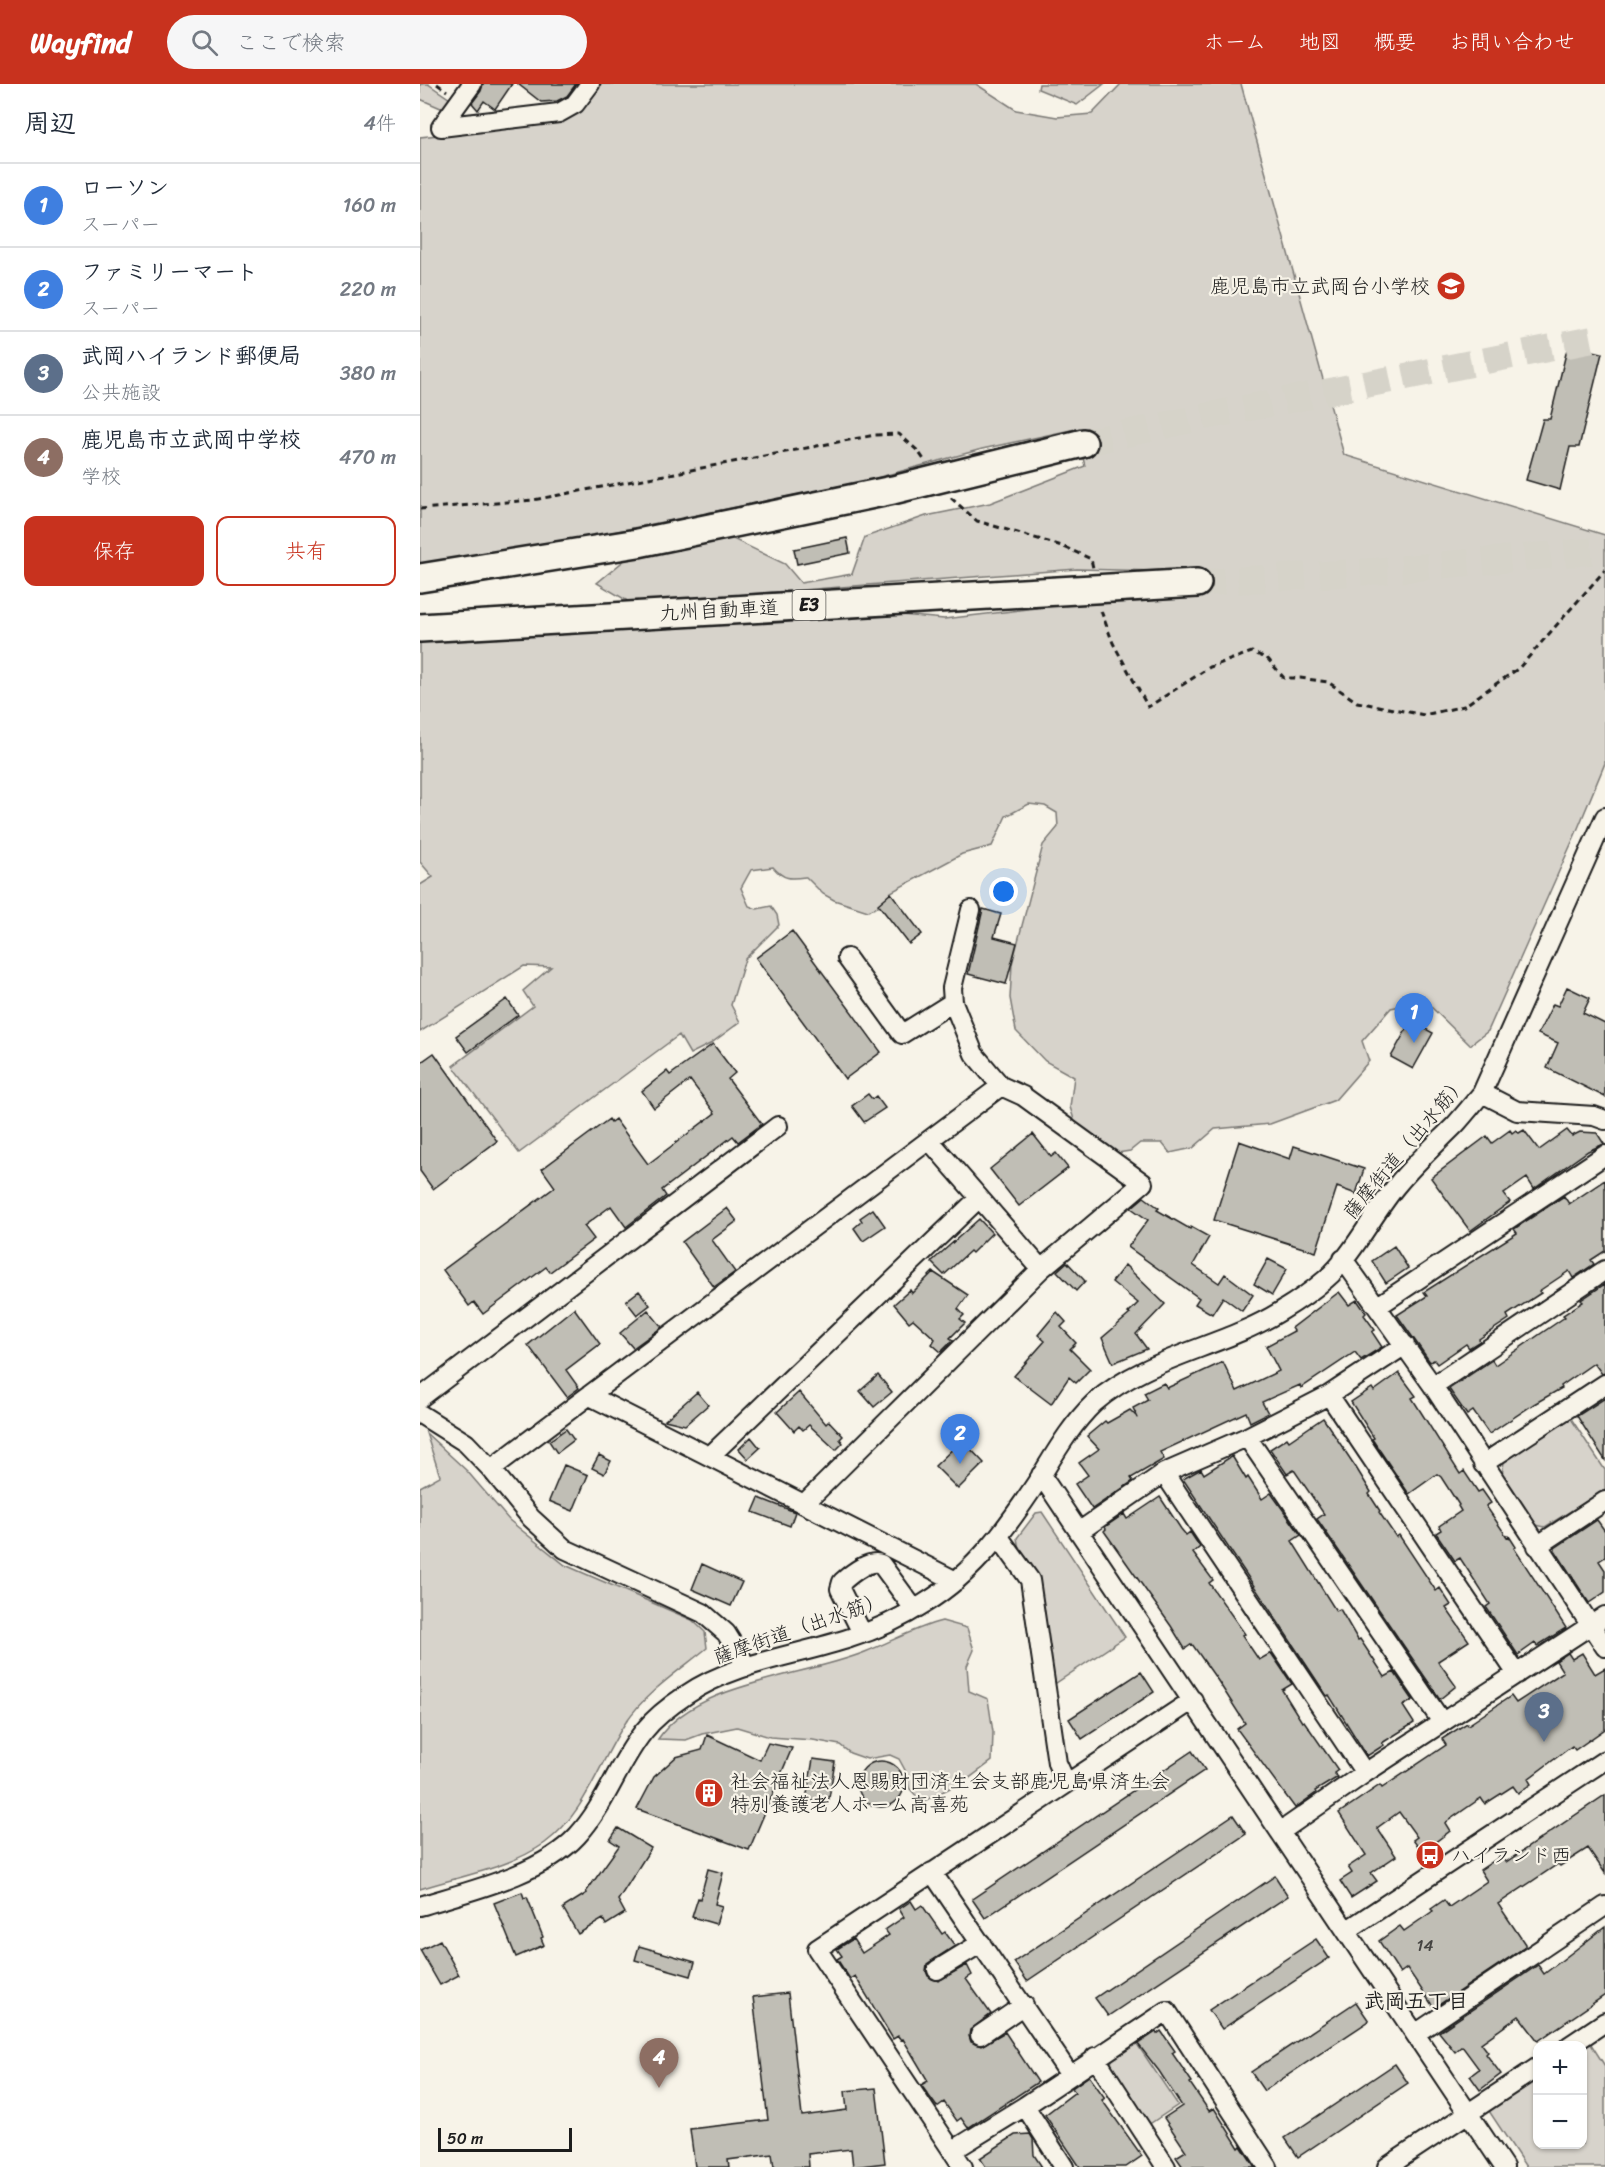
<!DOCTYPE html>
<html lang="ja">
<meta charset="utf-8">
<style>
body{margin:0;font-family:Sriracha,"Klee One",sans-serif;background:#f6f6f7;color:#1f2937}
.controls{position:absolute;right:18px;bottom:18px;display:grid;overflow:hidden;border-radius:12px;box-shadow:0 2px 4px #0004}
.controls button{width:54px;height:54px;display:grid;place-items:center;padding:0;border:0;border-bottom:2px solid #e0e1e3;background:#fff;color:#1f2937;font:30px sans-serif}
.scale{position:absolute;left:18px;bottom:15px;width:134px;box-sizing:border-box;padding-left:6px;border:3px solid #1c1c1c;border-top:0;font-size:16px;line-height:21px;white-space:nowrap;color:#1c1c1c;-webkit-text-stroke:4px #f7f3e8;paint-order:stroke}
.you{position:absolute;left:584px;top:808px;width:21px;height:21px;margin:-15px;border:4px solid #fff;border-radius:50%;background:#1a73e8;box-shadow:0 0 0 9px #1a73e833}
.badge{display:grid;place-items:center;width:39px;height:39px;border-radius:50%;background:#c8321e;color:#fff;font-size:20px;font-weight:700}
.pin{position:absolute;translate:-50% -50px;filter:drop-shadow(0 2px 3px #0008)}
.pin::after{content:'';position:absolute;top:32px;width:21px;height:18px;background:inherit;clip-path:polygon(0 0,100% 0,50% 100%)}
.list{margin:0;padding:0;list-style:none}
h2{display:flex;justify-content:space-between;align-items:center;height:78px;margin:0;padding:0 24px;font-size:26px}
h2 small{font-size:20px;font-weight:400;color:#747a83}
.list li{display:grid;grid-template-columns:39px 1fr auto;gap:18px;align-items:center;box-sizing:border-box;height:84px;padding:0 24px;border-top:2px solid #e0e1e3}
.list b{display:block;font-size:22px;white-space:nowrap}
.list p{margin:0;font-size:20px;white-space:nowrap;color:#747a83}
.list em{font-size:20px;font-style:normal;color:#747a83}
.actions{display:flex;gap:12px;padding:18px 24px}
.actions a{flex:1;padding:14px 0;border:2px solid #c8321e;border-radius:12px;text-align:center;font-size:21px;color:#c8321e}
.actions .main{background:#c8321e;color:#fff}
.icon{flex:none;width:33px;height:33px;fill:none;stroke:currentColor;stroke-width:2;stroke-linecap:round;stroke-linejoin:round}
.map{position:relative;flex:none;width:1185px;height:2083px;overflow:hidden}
header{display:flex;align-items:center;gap:36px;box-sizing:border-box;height:84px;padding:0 30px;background:#c8321e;color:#fff}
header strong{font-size:28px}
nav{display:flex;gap:33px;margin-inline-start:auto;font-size:21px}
.search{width:420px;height:54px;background:#f6f6f7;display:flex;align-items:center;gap:15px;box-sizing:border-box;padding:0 21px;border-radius:33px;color:#747a83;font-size:22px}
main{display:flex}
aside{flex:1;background:#fff}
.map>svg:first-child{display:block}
.green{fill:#d7d3cb;stroke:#7a7874;stroke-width:1.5}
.building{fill:#c0beb5;stroke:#1c1c1c;stroke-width:1.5}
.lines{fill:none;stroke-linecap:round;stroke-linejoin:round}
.highway-tunnel{stroke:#d6d3c9;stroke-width:27;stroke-dasharray:27 14;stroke-linecap:butt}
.minor-casing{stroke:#1c1c1c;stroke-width:22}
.highway-casing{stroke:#1c1c1c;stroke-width:32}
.path{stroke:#1c1c1c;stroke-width:3;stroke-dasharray:6 4.5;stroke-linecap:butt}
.minor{stroke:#f7f3e8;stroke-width:18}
.highway{stroke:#f7f3e8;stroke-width:27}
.labels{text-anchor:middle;stroke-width:4.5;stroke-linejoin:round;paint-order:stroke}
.number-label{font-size:16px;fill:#454442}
.shield{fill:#f7f3e8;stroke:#5e5c59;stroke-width:1.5}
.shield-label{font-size:18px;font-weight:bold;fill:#1c1c1c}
.poi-label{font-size:20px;fill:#1c1c1c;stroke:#f7f3e8;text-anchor:start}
.street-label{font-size:20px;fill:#1c1c1c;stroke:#f7f3e8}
.neighbourhood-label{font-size:21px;font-weight:bold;fill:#1c1c1c;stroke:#f7f3e8}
</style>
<header>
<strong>Wayfind</strong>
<div class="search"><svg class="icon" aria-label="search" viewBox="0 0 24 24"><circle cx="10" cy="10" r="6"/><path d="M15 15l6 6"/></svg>ここで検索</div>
<nav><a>ホーム</a><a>地図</a><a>概要</a><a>お問い合わせ</a></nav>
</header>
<main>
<aside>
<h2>周辺<small>4件</small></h2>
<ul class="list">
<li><span class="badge" style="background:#3f7fe0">1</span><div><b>ローソン</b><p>スーパー</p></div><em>160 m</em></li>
<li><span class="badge" style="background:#3f7fe0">2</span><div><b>ファミリーマート</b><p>スーパー</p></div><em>220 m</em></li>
<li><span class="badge" style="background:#5c6f8a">3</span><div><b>武岡ハイランド郵便局</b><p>公共施設</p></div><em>380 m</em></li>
<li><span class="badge" style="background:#8d6e63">4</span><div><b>鹿児島市立武岡中学校</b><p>学校</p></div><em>470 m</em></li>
</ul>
<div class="actions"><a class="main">保存</a><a>共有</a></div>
</aside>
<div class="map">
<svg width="1185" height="2083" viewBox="0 0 1185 2083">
<rect width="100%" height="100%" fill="#f7f3e8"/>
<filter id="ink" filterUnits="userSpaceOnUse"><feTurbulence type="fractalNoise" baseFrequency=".0167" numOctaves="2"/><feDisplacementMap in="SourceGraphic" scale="12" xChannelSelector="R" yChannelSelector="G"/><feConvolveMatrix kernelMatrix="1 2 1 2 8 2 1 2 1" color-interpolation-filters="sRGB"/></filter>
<g filter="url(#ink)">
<path class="green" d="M0,0H8L30,15L23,25L0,15Z
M179,0H556L596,26L637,33L672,30L701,0H821L924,371L1185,451V679L1156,749L1068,947L1050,961L1005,917L971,924L942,957L949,977L915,1016L850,1040L795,1045L773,1064L750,1069L742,1059H720L710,1067L691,1070L657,1045L650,1023L654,993L625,977L596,947L590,914L592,880L623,761L638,743L637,729L625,722L609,720L586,732L572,762L542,770L471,808L463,821L448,827L414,816L403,810L386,793C370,795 364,796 353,783L331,786L321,804L329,822L337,825L351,822L357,831L359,841L325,875L311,921L320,938L290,960L270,970L259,951L99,1069L33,982L113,922L103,907L131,883L104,882L0,948V801L13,793L0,778V558L471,530L524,535L634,522L729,517L779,511L777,488L657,485L211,519L177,499L206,475L311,454L365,480L381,499L432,490L445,453L506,432L570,419L665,382L656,345L562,365L449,396L193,448L0,480V53L137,38C156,29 170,19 179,0Z
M619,0H684L657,21L618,5Z
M1150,1333L1185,1386V1406L1125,1443L1116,1441L1082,1391L1084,1378Z
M6,1349L47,1387L89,1436L145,1481L272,1536L285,1548L287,1564C260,1586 226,1608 206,1638C179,1678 166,1729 125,1759C90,1784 40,1792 0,1805V1403L20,1392Z
M622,1428L705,1553L633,1601L600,1471L597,1454L616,1429Z
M522,1537L547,1544L554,1566L547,1582L549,1607L568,1615L573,1648L572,1677L548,1695L502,1718L489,1704L486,1688L479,1675L470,1671L447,1675L430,1669L420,1661L393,1656L350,1653L317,1643L282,1650L266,1656L238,1655C276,1598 384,1593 445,1568C471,1558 494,1544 522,1537Z
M715,1957L758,2021L728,2041L691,1984L692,1973Z
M1169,1957L1185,1982V2083H1106L1069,2027L1117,1993L1118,2060H1162V1962Z"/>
<path class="building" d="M63,0H92L75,25L64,17L58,26L52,19L61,7Z
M98,0H156L147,12L137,17L121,18Z
M1148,261L1182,269L1159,363H1150L1140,406L1106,396L1123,335H1130Z
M427,454L430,469L377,480L374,465Z
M471,809L502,850L489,860L458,820Z
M563,825L581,830L574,853L597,859L586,900L548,890Z
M372,847L461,968L425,995L336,874Z
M1147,903L1170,914L1163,929L1185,940V1013L1127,984L1138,959L1118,950L1133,920L1138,922Z
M87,915L98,931L48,968L36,952Z
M991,937L1013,949L993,985L971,973Z
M293,960L315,989L308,995L342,1040L318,1058L313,1052L242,1106L246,1112L206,1143L191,1122L164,1142L174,1155L130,1188L126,1183L63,1230L54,1218L49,1222L23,1186L135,1103L122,1085L189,1035L191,1038L195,1035L228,1080L295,1029L270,996L234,1024L222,1007L247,987L250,991Z
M14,969L77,1057L13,1105L0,1087V979Z
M448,1010L452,1015L456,1012L465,1024L444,1038L432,1022Z
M1090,1046L1092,1049L1096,1046L1099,1049L1104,1046L1119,1066L1147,1046L1152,1052L1160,1048L1177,1049L1184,1060L1168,1067L1114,1105L1107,1094L1084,1110L1090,1118L1050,1147L1011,1094L1067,1052L1072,1059Z
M613,1050L631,1073L636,1069L648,1084L599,1122L570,1085Z
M819,1057L870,1075L874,1062L944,1085L936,1110L917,1103L896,1168L794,1136Z
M1185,1096V1167L1171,1176L1174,1180L1153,1194L1149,1187L1119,1207L1121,1209L1087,1231L1089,1235L1059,1255L1060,1257L1049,1264L1046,1260L1017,1280L1014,1276L1010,1278L977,1231L1007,1212L1004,1208L1097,1149L1094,1145L1144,1112L1149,1120Z
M724,1113L739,1124L737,1126L770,1145L771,1143L789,1153L773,1181L799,1199L805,1190L833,1211L822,1227L803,1213L792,1230L775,1220L779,1214L708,1163L728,1136L711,1124Z
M307,1124L317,1137L292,1156L315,1188L294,1203L262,1158Z
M453,1125L465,1142L443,1157L434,1144L442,1137L440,1134Z
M559,1135L572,1149L552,1169L550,1167L524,1191L511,1178Z
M974,1162L988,1184L966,1199L952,1177Z
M848,1175L867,1185L852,1211L834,1200Z
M647,1178L665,1197L656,1207L637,1187Z
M705,1181L745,1220L716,1250L727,1265L693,1279L682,1254L710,1230L708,1229L718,1219L692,1198Z
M513,1188L548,1211L538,1225L544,1231L540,1235L545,1239L530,1254L533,1256L521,1268L512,1260L515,1255L493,1235L489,1238L474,1220L490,1206L492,1209Z
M1185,1200V1289L1182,1290L1174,1279L1141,1302L1142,1304L1114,1320L1069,1350L1053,1327L1047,1331L1029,1305L1072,1276L1075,1281L1145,1233L1143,1231L1163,1218L1161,1216Z
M219,1207L230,1221L217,1231L206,1217Z
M919,1208L929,1221L937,1216L946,1229L944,1231L955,1246L952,1248L962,1263L941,1276L935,1268L881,1304L880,1301L842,1318L848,1329L830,1338L826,1328L740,1368L744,1375L711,1394L713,1397L672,1425L655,1400L668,1391L659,1379L679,1365L667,1352L685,1337L687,1339L710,1326L718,1334L713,1324L728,1316L724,1309L744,1299L747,1304L803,1278L817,1307L859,1287L846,1262L874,1247L872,1244Z
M154,1224L180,1260L146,1286L159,1304L147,1313L108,1261Z
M228,1226L242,1243L213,1264L200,1249Z
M637,1228L646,1238L641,1243L656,1259L650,1265L670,1285L656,1299L649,1293L631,1320L594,1292L625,1257L618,1251Z
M979,1289L996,1312L992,1314L1040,1390L1044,1387L1058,1408L1062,1406L1071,1419L1066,1422L1087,1453L1089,1452L1096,1463L1094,1464L1146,1544L1117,1562L1115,1559L1098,1571L1066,1523L1070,1520L1040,1474L1035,1477L1016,1449L1021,1446L1019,1442L1041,1427L1038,1422L1039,1421L1021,1393L1017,1390L989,1410L952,1355L954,1354L931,1318L952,1304L954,1307Z
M458,1291L472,1308L454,1323L440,1307Z
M277,1308L288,1321L265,1341L245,1336Z
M379,1308L406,1340L409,1337L423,1352L420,1355L423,1359L416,1366L389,1341L383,1346L379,1342L374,1347L357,1328Z
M1185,1314V1376L1157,1332Z
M903,1334L935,1382L951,1408L949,1410L960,1427L959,1428L976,1453L979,1451L1016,1507L1020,1504L1031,1521L1026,1524L1049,1557L1018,1577L1036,1602L1020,1615L897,1435L904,1430L874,1386L867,1390L850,1365L867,1354L869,1357Z
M146,1345L154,1356L137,1369L129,1357Z
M331,1353L340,1364L328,1375L319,1365Z
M542,1356L564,1379L538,1405L515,1382Z
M179,1371L191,1377L184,1390L172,1384Z
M812,1372L826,1395L828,1393L842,1415L851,1409L881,1451L872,1457L916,1527L920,1525L938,1556L940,1555L965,1593L974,1588L993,1616L983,1622L994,1639L962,1659L964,1661L947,1672L909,1611L907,1612L763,1395L781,1385L784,1390Z
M144,1381L168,1391L153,1427L129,1417Z
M740,1413L761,1445L766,1451L770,1448L780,1463L773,1469L793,1496L789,1499L825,1550L822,1551L839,1576L851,1569L872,1600L862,1606L882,1638L884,1637L918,1686L914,1689L918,1693L895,1707L896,1709L875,1724L817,1645L825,1639L798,1597L772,1560L765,1565L751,1542L684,1447L686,1445L685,1443L704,1430L707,1435Z
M339,1414L375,1428L370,1442L333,1428Z
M1177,1436L1185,1447V1473L1179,1477L1185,1486V1508L1169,1519L1135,1466V1464Z
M282,1480L322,1498L311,1522L272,1505Z
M1148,1569L1152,1575L1162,1569L1175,1590L1185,1584V1645L1155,1666L1152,1662L1108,1695L1111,1700L1098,1709L1093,1702L1065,1720L1061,1714L1025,1739L1030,1747L1002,1768L993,1756L997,1753L979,1728L957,1744L976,1772L951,1789L957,1797L931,1814L920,1797L932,1789L928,1783L946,1771L919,1729L960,1701L962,1704L1026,1661L1022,1655L1047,1639L1048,1641L1091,1612L1096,1619L1143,1588L1136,1577Z
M721,1588L734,1608L662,1655L649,1635Z
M287,1651L340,1676L348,1659L372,1664L329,1766L217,1725L234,1693L256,1673L282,1666Z
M772,1667L785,1686L565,1834L552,1815Z
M393,1675L415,1678L408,1720L386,1716Z
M438 1700a23 23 0 1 1 46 0a23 23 0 1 1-46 0Z
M1185,1711V1789L1168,1764L1140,1782L1138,1780L1078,1820L1105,1860V1863L1014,1924L987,1884L980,1889L959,1857L980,1842L984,1847L1013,1827L1011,1825L1024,1816L1029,1823L1067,1797L1060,1786L1081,1772L1086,1778Z
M813,1731L826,1750L607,1897L594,1878Z
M198,1744L231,1764L198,1816L205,1829L186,1841L183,1835L158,1850L143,1824L167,1809L166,1808L199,1762L190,1756Z
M288,1785L303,1789L295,1820L302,1822L296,1840L272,1833L278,1814L280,1815Z
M855,1792L868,1812L688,1932L675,1914Z
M102,1808L104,1814L107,1813L123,1853L121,1854L124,1861L96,1873L74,1819Z
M491,1817L496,1825L502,1821L522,1850L525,1848L535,1862L507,1880L506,1887L508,1892L518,1897L547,1881L552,1891L546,1895L571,1930L550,1946L549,1952L551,1958L561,1962L585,1948L618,1998L548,2044L541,2034L537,2037L524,2018L517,2023L501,2001L508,1997L483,1955L481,1956L478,1952L473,1955L435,1892L430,1895L417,1875L422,1872L417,1865L433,1855L442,1869L469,1851L465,1846L484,1833L479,1825Z
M1185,1843V1911L1118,1957L1099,1932L1061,1959L1068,1968L1066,1970L1081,1990L1060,2006L1050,1992L1059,1985L1042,1962L1035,1968L1019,1948L1118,1881L1124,1890Z
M896,1855L909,1874L802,1945L789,1926Z
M20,1856L39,1891L20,1901L0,1866Z
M219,1862L275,1878L271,1892L215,1876Z
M368,1909L382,2032L427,2026L425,2007L456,2004L465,2079L433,2083L431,2065L388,2070L389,2083H354L352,2070L308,2076L309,2083H275L270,2045L348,2036L333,1913Z
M936,1918L949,1937L844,2007L831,1988Z
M741,1947L755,1967L752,1969L772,1998L770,1999L789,2027L794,2024L819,2064L821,2062L835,2083H763L756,2073L766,2067L744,2034L762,2022L739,1987L718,1960L736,1948L737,1950Z
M975,1980L988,1999L878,2073L865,2054Z
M669,1992L685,2014L682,2016L722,2072L706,2083H660L625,2031L655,2008L652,2004Z
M610,2050L613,2055L614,2071L622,2083H566L560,2074L595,2051Z"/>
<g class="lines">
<path class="highway-tunnel" d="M663,359L792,331L1185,253
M777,499L958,487L1185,466"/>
<g class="minor-casing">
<path id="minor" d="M21,43L139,29L155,20L170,0
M21,43L52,0
M427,874L482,950L533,918
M1062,1009L1097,1027L1174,1032L1185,1036
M510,1057L621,1185
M923,1175L1013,1302L1185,1563
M958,1222L1185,1071
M1013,1302L1185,1186
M909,1311L1097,1590
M170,1312L536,1497
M0,1314L358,1042
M0,1330L46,1359L71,1385L111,1434L145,1465L283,1529L306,1549L327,1583
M827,1353L1022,1638
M290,1372L558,1115
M1063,1380L1185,1300
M71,1385L581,1002
M744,1389L945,1689
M621,1391L1084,2083
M384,1420L621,1185L723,1099L603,1012L581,1002L554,970L533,918L532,904L551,826
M660,1447L744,1389L827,1353L909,1311L985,1261
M579,1453L610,1496L637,1679L646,1699
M1117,1462L1185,1417
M442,1549L420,1505L422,1498C431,1490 449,1475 461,1480L494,1525
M860,1748L945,1689L1185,1532
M512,1788L650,1991
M0,1822C49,1807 121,1791 157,1752C186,1721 198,1679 224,1647C236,1632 251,1621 266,1611C314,1578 376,1572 430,1554C456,1546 482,1534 505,1519C556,1488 589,1441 621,1392C637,1366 652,1340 674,1319C727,1272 802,1264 861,1227C876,1218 892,1207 906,1195C932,1173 954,1128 977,1101C995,1079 1015,1061 1035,1041C1044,1031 1053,1020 1062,1009L1185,733
M926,1847L1185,1676
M517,1886L561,1859
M995,1950L1185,1822
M560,1951L604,1921
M1149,1962L1185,1938
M675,1973L746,2083
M605,2022L644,2083
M532,2067L605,2022L747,1927L848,2083
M543,2083L397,1865L773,1616
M967,2083L1118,1983"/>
</g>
<g class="highway-casing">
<path id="highway" d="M0,494L218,459L473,406L663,359
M0,544L777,499"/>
</g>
<path class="path" d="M17,0L27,7
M531,414L557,437L642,462L671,475L673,484
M0,425L113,416L455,351L479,350L498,367L505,377
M681,527L693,559L728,623L790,583L832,568L848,575L864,594H880L908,598L937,618L1004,631L1044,622L1099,584L1185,486"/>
<use href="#minor" class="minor"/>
<use href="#highway" class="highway"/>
</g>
</g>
<defs>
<g id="school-disc" transform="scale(1.5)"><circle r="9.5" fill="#c8321e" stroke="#f7f3e8"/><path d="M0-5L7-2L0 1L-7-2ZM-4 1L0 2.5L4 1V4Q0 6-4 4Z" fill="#fff"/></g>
<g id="building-disc" transform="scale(1.5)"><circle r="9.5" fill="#c8321e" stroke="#f7f3e8"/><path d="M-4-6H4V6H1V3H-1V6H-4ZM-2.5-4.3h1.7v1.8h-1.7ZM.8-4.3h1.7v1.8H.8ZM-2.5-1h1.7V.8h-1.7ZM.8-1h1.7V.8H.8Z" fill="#fff"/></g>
<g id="bus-disc" transform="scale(1.5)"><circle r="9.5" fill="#c8321e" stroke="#f7f3e8"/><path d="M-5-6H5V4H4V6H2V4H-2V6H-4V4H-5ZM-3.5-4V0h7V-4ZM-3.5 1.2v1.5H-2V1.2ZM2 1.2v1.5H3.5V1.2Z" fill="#fff"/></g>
</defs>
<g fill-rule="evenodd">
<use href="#school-disc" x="1031" y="202"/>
<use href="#building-disc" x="289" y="1709"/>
<use href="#bus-disc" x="1010" y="1771"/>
</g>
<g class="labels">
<g class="number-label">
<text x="1005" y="1867">14</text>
</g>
<rect class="shield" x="372.5" y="506" width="33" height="30" rx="4.5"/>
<g class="shield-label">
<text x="389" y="527">E3</text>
</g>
<g class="poi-label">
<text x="1010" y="209" text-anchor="end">鹿児島市立武岡台小学校</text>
<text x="310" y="1704">社会福祉法人恩賜財団済生会支部鹿児島県済生会<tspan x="310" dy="23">特別養護老人ホーム高喜苑</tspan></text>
<text x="1031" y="1778">ハイランド西</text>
</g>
<g class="street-label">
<text transform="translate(299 526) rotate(-3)" y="7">九州自動車道</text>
<text transform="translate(985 1063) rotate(-50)" y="7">薩摩街道（出水筋）</text>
<text transform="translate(379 1544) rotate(-19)" y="7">薩摩街道（出水筋）</text>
</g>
<g class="neighbourhood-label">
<text x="996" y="1924">武岡五丁目</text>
</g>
</g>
</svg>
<div class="controls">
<button>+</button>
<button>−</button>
</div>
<div class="scale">50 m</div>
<div class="you"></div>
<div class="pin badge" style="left:994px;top:959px;background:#3f7fe0">1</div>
<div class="pin badge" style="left:540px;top:1380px;background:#3f7fe0">2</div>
<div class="pin badge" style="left:1124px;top:1658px;background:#5c6f8a">3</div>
<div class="pin badge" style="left:239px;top:2004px;background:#8d6e63">4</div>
</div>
</main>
